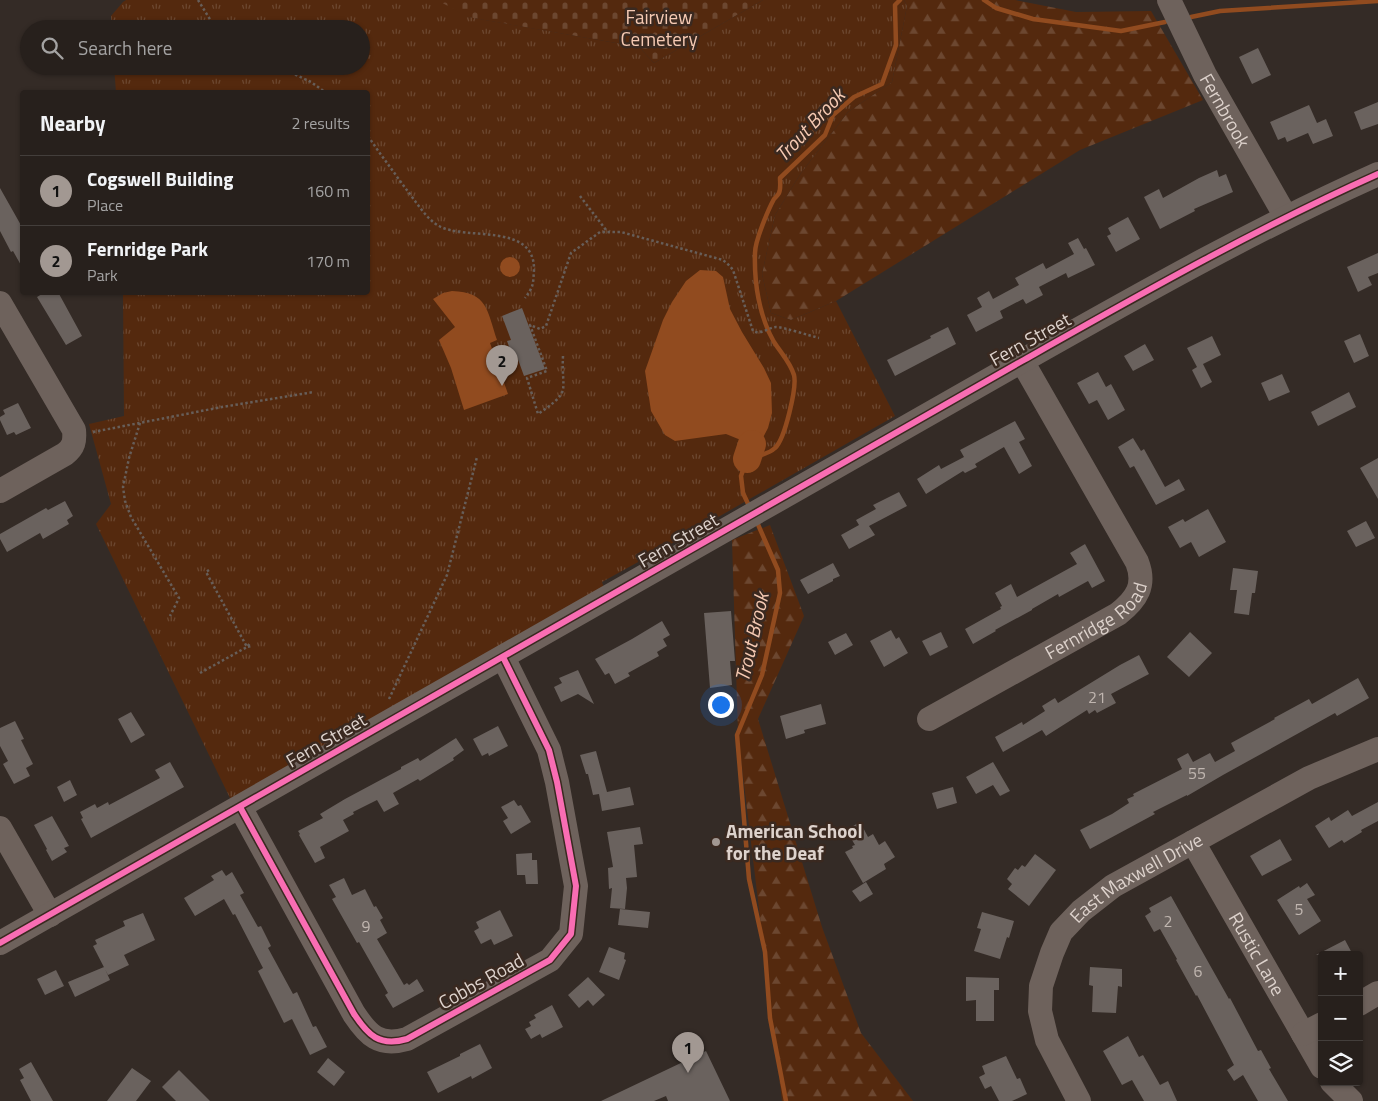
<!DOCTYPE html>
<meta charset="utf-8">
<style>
body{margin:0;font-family:"Titillium Web",sans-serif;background:#2f2825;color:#f1f3f6}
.controls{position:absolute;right:15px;bottom:15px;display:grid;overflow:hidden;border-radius:5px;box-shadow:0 1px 4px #0004}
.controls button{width:45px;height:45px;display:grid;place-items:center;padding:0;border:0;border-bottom:1px solid #433e3b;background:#27201c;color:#f1f3f6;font:25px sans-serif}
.you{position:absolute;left:720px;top:704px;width:18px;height:18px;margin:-12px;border:4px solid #fff;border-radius:50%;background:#1a73e8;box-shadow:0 0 0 8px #1a73e833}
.badge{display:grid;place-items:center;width:32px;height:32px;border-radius:50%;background:#a29892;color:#111;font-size:16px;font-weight:700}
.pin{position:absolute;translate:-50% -41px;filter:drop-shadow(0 1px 2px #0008)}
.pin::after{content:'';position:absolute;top:26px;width:18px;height:15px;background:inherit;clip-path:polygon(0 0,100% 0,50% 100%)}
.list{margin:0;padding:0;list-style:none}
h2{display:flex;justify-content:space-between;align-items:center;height:65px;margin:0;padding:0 20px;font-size:21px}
h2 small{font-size:16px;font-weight:400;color:#a4a3a3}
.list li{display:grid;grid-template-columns:32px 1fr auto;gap:15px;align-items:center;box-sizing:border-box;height:70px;padding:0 20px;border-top:1px solid #433e3b}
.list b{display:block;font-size:19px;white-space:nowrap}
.list p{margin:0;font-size:16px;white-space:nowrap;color:#a4a3a3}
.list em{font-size:16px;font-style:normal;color:#a4a3a3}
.icon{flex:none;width:28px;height:28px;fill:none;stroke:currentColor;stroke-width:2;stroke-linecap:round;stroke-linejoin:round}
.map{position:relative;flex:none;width:1378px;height:1101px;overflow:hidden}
.search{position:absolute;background:#27201c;box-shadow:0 1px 4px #0004;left:20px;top:20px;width:350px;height:55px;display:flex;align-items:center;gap:12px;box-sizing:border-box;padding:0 18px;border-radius:28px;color:#a4a3a3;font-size:19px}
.panel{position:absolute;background:#27201c;box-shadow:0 1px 4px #0004;left:20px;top:90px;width:350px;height:205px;border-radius:5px}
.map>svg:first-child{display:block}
.forest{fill:url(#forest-firs)}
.cemetery{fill:url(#cemetery-stones)}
.park{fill:url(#park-tufts)}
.water{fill:#914b1f}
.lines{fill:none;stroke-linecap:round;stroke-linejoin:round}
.stream{stroke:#914b1f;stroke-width:4.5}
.river{stroke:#914b1f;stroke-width:28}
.building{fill:#6a625e}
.path{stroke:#675e59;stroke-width:2.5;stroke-dasharray:2.5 2.5;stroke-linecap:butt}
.minor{stroke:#6e625c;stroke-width:24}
.cycleway-casing{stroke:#3a2920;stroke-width:9}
.cycleway{stroke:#f96db3;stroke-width:6}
.poi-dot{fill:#a29892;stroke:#3a2920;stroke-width:2}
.labels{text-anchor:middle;stroke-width:5;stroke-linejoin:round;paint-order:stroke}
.number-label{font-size:16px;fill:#c0b6b0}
.park-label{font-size:19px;fill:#f6cab3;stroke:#3a2920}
.street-label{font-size:19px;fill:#ddd2cc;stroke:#3a2920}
.poi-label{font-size:19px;font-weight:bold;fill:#ddd2cc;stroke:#3a2920;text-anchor:start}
.water-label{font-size:20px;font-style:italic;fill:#f5c9b2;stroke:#3a2920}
</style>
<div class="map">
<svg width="1378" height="1101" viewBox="0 0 1378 1101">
<defs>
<pattern id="forest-firs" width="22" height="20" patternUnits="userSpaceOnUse" patternTransform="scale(1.25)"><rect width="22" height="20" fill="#54290e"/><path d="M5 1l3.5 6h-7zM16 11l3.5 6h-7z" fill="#6c4730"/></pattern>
<pattern id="cemetery-stones" width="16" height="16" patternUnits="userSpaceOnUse" patternTransform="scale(1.25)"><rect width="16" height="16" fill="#54290e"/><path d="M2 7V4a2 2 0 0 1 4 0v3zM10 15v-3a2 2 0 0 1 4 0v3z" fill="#6c4730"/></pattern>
<pattern id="park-tufts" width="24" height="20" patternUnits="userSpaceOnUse" patternTransform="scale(1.25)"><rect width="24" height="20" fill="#54290e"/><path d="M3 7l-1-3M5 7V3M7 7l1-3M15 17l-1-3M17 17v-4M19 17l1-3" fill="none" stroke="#6c4730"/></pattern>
</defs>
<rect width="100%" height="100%" fill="#342b26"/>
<path class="forest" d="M904,0H1015L1076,12L1151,11L1203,100L1080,150L836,301L791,320L771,313L762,274L775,215L801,173L848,112L892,82L907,6Z
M770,525L804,616L758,719L822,927L861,1033L913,1101H782L738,734L732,540Z"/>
<path class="cemetery" d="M435,0H763L654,63L639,47L467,17Z"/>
<path class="park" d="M126,0H437L468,17L639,47L654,63L763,0H904L907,6L892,82L848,112L801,173L775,215L762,274L771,313L791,320L836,301L895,416L678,540L602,582L604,588L231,800L96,524L111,504L89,424L124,416L123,293L368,292V92H116L114,66H361V29H112L111,16L123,2Z"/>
<path class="water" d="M500 267a10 10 0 1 1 20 0a10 10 0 1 1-20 0Z
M700,270L716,271L723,277L730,309L742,332L764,368L771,383L772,413L768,428L758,447L726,434L675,441L665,435L651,411L645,371L663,320L672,302L686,281Z
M452,291C488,292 487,311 497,340L490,343L508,394L464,410L451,368L439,340L455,327L433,299L443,293Z"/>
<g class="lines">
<path class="stream" d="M984,0L996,8L1033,19L1121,31L1165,22
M1191,17L1220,11L1378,1
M750,508L743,493L741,476L747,459C756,456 768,455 775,448C785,439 797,387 794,375C790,362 781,353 774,342C759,316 754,282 755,253C755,241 768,210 774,199C776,197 778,195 779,193C781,189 780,182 780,178L825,135L833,115L854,97L882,84L896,45L895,5L900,0
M756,520L778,570L780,593L762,675L737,735L749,879L765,952L770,1018L786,1101"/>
<path class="river" d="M747,459L752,444"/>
</g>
<path class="building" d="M1258,48L1271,75L1252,84L1239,57Z
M1378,102V124L1361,130L1354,112Z
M1309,105L1317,123L1326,119L1333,136L1313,144L1308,133L1287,142L1285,137L1278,140L1270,122Z
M1217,170L1219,177L1226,174L1233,192L1194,209L1195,211L1160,229L1144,197L1159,189L1163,198L1199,178Z
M0,188L22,227V267L13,251L11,252L0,231Z
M1128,217L1140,239L1116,252L1107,236L1111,234L1108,228Z
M1078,238L1084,249L1086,248L1095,265L1068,278L1066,273L1039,287L1043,295L1026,304L1023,299L1000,311L1003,318L976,332L967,315L982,307L977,298L989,291L993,299L1019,285L1015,278L1043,263L1046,269L1074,254L1068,243Z
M1378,253V273L1368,277L1372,285L1358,292L1347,267Z
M45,292H58L82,336L66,345L37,297Z
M522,308L545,369L524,376L516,354L512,355L507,341L511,340L502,316Z
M948,327L956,344L895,376L887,360L931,338L930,336Z
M1360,334L1369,356L1354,363L1344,341Z
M1212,336L1221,355L1203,364L1212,382L1201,388L1192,370L1197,367L1187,348Z
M1145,344L1154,360L1133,371L1124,356Z
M1098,372L1106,387L1111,384L1125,410L1108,420L1097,400L1089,404L1077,383Z
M1282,374L1290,392L1269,401L1261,383Z
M1349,392L1356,407L1318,426L1311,412Z
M18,403L31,428L16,435L14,432L7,435L0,420V417L5,414L3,410Z
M1015,421L1025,439L1019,442L1032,466L1019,474L1004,447L975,464L977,467L965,473L963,471L926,494L917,479L939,465L941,469L964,457L960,450Z
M1133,438L1141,451L1144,449L1165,487L1179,479L1185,490L1156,505L1134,466L1130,468L1118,447Z
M1378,458V499L1360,468Z
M899,492L907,506L869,526L875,535L849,549L841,535L859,525L856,520L876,509L873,505Z
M65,501L73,516L67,520L69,524L43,539L40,533L7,552L0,539V534L46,508L48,510Z
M1208,509L1226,542L1199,557L1191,542L1180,548L1168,527L1183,519L1185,522Z
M1366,521L1375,538L1356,547L1347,531Z
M1085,544L1105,581L1092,588L1088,581L1059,597L1058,594L1032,609V610L995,630L996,631L973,644L965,629L1001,609L1000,607L1002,606L995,593L1011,584L1017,597L1077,564L1070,553Z
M833,563L840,576L833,579V581L808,594L800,580Z
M1233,568L1258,571L1255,593H1252L1249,615L1234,613L1237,590H1230Z
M731,611L735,661H730L732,685L710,688L704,613Z
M662,621L670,635L663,639L667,646L657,652L659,656L628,673L630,676L615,684L609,673L605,675L595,659L632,639Z
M891,630L896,639L899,637L908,653L884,667L870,641Z
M941,632L948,647L930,656L922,641Z
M1190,632L1212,653L1189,677L1167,657Z
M846,633L853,645L835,655L828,642Z
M1139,655L1149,674L1111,694L1116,703L1097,713L1095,710L1089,714L1087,710L1046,736L1042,730L1003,752L995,737L1022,722L1023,725L1045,711L1042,706L1055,698L1058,703L1120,665Z
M578,670L594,704L578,694L561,702L554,687L562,683L559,678Z
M1358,678L1369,698L1337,716L1335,713L1223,775L1187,796V795L1153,812L1155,814L1090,849L1080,830L1112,814L1129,803L1127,799L1134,796L1133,794L1182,769L1177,759L1188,753L1193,762L1210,753L1215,762L1235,751L1231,743L1275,719L1274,718L1309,699L1312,704Z
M821,704L826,724L804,730L805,733L786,739L780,716Z
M131,712L145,735L131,743L118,719Z
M15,721L24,739L21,740L33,764L26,768L30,776L14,784L3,764L8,761L0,746V728Z
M498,726L508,746L489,756L488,753L482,756L473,739Z
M456,738L464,750L453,758L454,760L420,781L418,779L393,793L399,804L384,812L377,800L353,812L354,814L343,820L349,831L320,847L325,858L315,863L299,835L300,834L298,831L323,818L320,814L345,799L401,769V767L418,758L420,761Z
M596,751L607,792L630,787L634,805L602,811L599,794L593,795L588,774H586L580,755Z
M170,762L184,787L91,838L81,819L83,818L80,812L95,804L97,808L108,802L109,805L160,778L155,770Z
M993,762L1010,791L1000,796L993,785L976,794L966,777Z
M70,780L77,795L64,802L57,787Z
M953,787L957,803L937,809L932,793Z
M514,800L518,806L521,805L531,822L511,834L503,821L508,818L501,807Z
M1378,802V821L1361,830L1362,832L1344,843L1342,840L1329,848L1315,826L1329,817L1331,821L1348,810L1352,816Z
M52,816L69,846L64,848L67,852L52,861L46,850L47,849L34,825Z
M860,822L868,837L873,834L879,845L885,841L895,857L884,864L886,869L863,883L845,852L853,848L852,846L855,845L846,830Z
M640,827L643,844L634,845L637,877L626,878L627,888L625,909L610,908L612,888L609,889L608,868L613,867L607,832Z
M1280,839L1292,860L1262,876L1250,856Z
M532,853V860H537L538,884H526L525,875H517L516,854Z
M1035,854L1056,870L1029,906L1008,889L1012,884L1007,879L1015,868L1018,870L1022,865L1025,867Z
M222,870L226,876L232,872L244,893L240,895L258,927L261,926L271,946L268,948L293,994L297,992L313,1027L316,1026L327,1047L310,1055L292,1019L284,1023L258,971L263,968L235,914L233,915L224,899L195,916L184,898L214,880L211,876Z
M344,878L352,895L365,889L374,907L376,906L383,918L380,920L387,933L377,939L404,985L407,983L409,985L417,979L424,991L393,1008L385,995L388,993L359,942L357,943L332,899L336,897L329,885Z
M866,882L873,894L860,902L852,891Z
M1307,883L1315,895L1307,899L1321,921L1299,935L1277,900L1299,886L1300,888Z
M1171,896L1229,999L1230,998L1258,1051L1261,1050L1271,1068L1269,1069L1288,1101H1258L1243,1075L1234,1081L1227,1070L1234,1065L1197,995L1196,996L1176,960L1177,959L1160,929L1154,932L1145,916L1151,912L1149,908Z
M620,909L650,912L648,928L618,925Z
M500,910L513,936L494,945L491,939L481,944L474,931L479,928L476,922Z
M982,912L1014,921L1009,938L1007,937L1000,959L974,951L981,929L977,928Z
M143,913L155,940L124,955L129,965L108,975L93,946L97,944L95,940L125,926L123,921Z
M1345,940L1353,955H1316Z
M609,947L625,953L624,959L626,960L619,980L599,972Z
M104,967L110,980L75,997L68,982Z
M1090,967L1122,969V987L1118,986L1116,1013L1092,1012L1093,986L1089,985Z
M56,970L64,986L45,995L37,979Z
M588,977L605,995L593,1006L588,1000L579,1008L568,995Z
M966,977L999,978V990H994V1021H976V1000L966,1001Z
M552,1005L563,1027L542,1038L540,1034L531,1039L525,1029L531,1026L529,1022L536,1018L534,1015Z
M1128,1036L1139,1057L1143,1055L1160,1085L1168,1081L1177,1101H1144L1132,1080L1122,1085L1103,1051Z
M480,1044L492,1068L472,1079L471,1076L438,1093L427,1072L460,1056V1054Z
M706,1051L730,1101H668L666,1096L654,1101H601Z
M1006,1056L1017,1079L1020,1078L1027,1094L1012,1101H999L991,1086L985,1089L979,1077L985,1074L982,1066Z
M328,1058L345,1072L334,1086L317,1072Z
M31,1062L53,1101H31L20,1080L24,1078L19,1069Z
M132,1068L151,1081L136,1101H107Z
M179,1070L210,1101H176L162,1087Z"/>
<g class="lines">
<path class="path" d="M198,0L211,21L218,29
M277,66L311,82L325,92
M368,136C380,154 393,171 406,189C415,200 426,219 439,226C466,241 535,222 534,270C533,284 534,286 525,298
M580,196L606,230
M563,356C561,393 573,390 538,414L527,378L547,371L530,325L540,329L546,326L571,253L600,232H621L723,260L730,266L733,270L753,331C761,335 767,328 776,327C783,327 811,336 819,338
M140,423L129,458L123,487L125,501L131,517L179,598L170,616
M93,432L222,407L314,392
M209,570L206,572L247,647L252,646
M200,673L247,647L250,643
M389,699L447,575L477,457"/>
<g class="minor">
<path id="s1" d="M1169,0L1205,75L1286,217"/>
<path d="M0,303L74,430C75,441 74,447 65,454L0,491"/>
<path id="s2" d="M929,719L1118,614C1137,599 1146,585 1137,562L1022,361"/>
<path d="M240,807L354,1014C368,1035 379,1047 407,1039L550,960L571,934L576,886L557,782L549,750L503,657"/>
<path d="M0,828L50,915"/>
<path id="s3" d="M1193,842L1322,1067"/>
<path d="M0,943L1022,361C1139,295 1255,229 1378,174"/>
<path d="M1359,1004L1378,993"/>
<path d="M1303,1034L1322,1024"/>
<path d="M1332,1082L1351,1101"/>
<path id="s4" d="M1079,1101L1047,1040L1040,1011L1041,986L1052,953L1061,932L1081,911L1113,886L1309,778L1378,749"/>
</g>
<g class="cycleway-casing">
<path id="cycleway" d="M240,807L354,1014C368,1035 379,1047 407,1039L550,960L571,934L576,886L557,782L549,750L503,657
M0,943L1022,361C1139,295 1255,229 1378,174"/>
</g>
<use href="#cycleway" class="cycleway"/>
</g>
<circle class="poi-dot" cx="716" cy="842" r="5"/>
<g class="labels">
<g class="number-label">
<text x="1097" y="703">21</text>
<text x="1197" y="779">55</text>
<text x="1299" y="915">5</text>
<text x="1168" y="927">2</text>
<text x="366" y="932">9</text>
<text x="1198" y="977">6</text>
</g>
<g class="park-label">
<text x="659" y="24">Fairview<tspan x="659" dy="22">Cemetery</tspan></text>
</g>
<g class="street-label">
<text dy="7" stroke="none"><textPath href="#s1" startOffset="124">Fernbrook</textPath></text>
<text transform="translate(1030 339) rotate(-29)" y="7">Fern Street</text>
<text transform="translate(678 540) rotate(-30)" y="7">Fern Street</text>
<text dy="7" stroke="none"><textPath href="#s2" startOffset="195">Fernridge Road</textPath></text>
<text transform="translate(326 740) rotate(-30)" y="7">Fern Street</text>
<text dy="7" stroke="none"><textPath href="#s4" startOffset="275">East Maxwell Drive</textPath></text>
<text dy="7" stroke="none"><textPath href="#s3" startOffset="129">Rustic Lane</textPath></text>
<text transform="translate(481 981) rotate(-29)" y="7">Cobbs Road</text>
</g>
<g class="poi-label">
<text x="726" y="838">American School<tspan x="726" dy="22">for the Deaf</tspan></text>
</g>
<g class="water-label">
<text transform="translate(810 125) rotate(-47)" y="7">Trout Brook</text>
<text transform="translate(752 637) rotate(-77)" y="7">Trout Brook</text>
</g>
</g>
</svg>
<div class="controls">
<button>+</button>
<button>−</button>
<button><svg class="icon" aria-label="layers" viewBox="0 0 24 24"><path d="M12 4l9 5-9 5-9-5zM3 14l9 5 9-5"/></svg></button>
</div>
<div class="you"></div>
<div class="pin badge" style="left:688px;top:1073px">1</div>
<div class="pin badge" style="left:502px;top:386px">2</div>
<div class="search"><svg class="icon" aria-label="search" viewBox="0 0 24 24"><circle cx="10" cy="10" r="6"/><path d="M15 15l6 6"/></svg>Search here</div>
<section class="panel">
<h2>Nearby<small>2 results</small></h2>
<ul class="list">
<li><span class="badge">1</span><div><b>Cogswell Building</b><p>Place</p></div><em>160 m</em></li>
<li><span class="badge">2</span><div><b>Fernridge Park</b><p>Park</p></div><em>170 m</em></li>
</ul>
</section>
</div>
